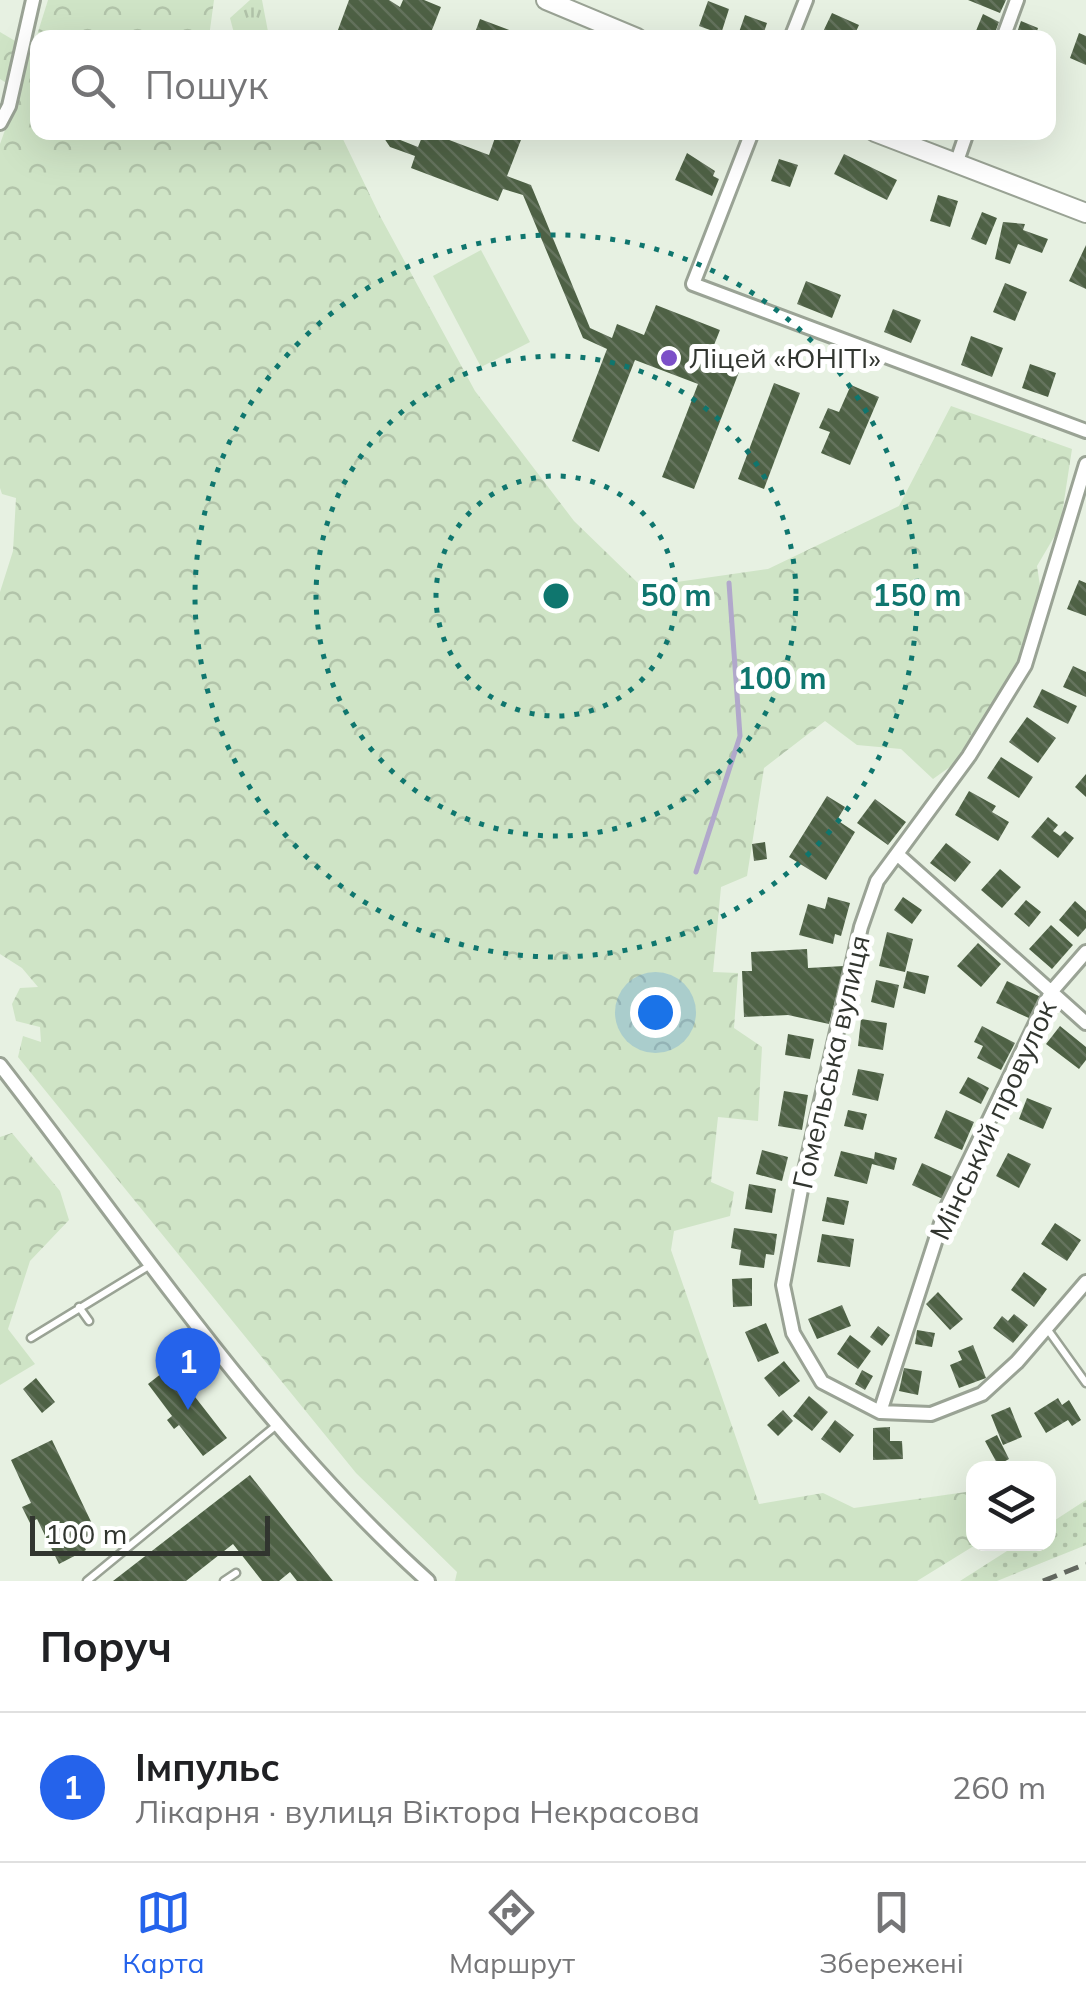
<!DOCTYPE html>
<html lang="uk">
<meta charset="utf-8">
<style>
body{margin:0;font-family:Mulish,sans-serif;background:#f2f2f2;color:#202124}
.controls{position:absolute;right:30px;bottom:30px;display:grid;overflow:hidden;border-radius:20px;box-shadow:0 10px 40px #0002}
.controls button{width:90px;height:90px;display:grid;place-items:center;padding:0;border:0;border-bottom:2px solid #e0e0e0;background:#fff;color:#202124;font:50px sans-serif}
.scale{position:absolute;left:30px;bottom:25px;width:240px;box-sizing:border-box;padding-left:10px;border:5px solid #31352f;border-top:0;font-size:28px;line-height:35px;white-space:nowrap;color:#31352f;-webkit-text-stroke:8px #fff;paint-order:stroke}
.you{position:absolute;left:655px;top:1012px;width:35px;height:35px;margin:-25px;border:8px solid #fff;border-radius:50%;background:#1a73e8;box-shadow:0 0 0 15px #1a73e833}
.badge{display:grid;place-items:center;width:65px;height:65px;border-radius:50%;background:#2563eb;color:#fff;font-size:32px;font-weight:700}
.pin{position:absolute;translate:-50% -82px;filter:drop-shadow(0 2px 5px #0008)}
.pin::after{content:'';position:absolute;top:52px;width:35px;height:30px;background:inherit;clip-path:polygon(0 0,100% 0,50% 100%)}
.list{margin:0;padding:0;list-style:none}
h2{display:flex;justify-content:space-between;align-items:center;height:130px;margin:0;padding:0 40px;font-size:42px}
h2 small{font-size:32px;font-weight:400;color:#757577}
.list li{display:grid;grid-template-columns:65px 1fr auto;gap:30px;align-items:center;box-sizing:border-box;height:150px;padding:0 40px;border-top:2px solid #e0e0e0}
.list b{display:block;font-size:38px;white-space:nowrap}
.list p{margin:0;font-size:32px;white-space:nowrap;color:#757577}
.list em{font-size:32px;font-style:normal;color:#757577}
.icon{flex:none;width:55px;height:55px;fill:none;stroke:currentColor;stroke-width:2;stroke-linecap:round;stroke-linejoin:round}
.map{position:relative;flex:none;width:1086px;height:1581px;overflow:hidden}
.search{position:absolute;background:#fff;box-shadow:0 10px 40px #0002;left:30px;right:30px;top:30px;height:110px;display:flex;align-items:center;gap:25px;box-sizing:border-box;padding:0 35px;border-radius:20px;color:#757577;font-size:38px}
.sheet{height:280px;background:#fff}
nav{display:flex;justify-content:space-around;align-items:center;box-sizing:border-box;height:140px;border-top:2px solid #e0e0e0;background:#fff;font-size:28px;color:#757577}
nav a{display:grid;justify-items:center;gap:5px}
nav .on{color:#2563eb}
.map>svg:first-child{display:block}
.grass{fill:url(#grass-dots)}
.forest{fill:url(#forest-crowns)}
.park{fill:url(#park-tufts)}
.pitch{fill:#cfe4c6}
.lines{fill:none;stroke-linecap:round;stroke-linejoin:round}
.stream{stroke:#b1a8cb;stroke-width:5}
.building{fill:url(#building-back-hatch)}
.service-casing{stroke:#9aa395;stroke-width:11}
.minor-casing{stroke:#9aa395;stroke-width:18}
.secondary-casing{stroke:#9aa395;stroke-width:22}
.service{stroke:#fff;stroke-width:6}
.minor{stroke:#fff;stroke-width:12}
.secondary{stroke:#fff;stroke-width:18}
.rail{stroke:#636860;stroke-width:5;stroke-dasharray:15 8;stroke-linecap:butt}
.ring{fill:none;stroke:#0f766e;stroke-width:5;stroke-dasharray:5 10}
.poi-dot{fill:#7c50c8;stroke:#fff;stroke-width:4}
.labels{text-anchor:middle;stroke-width:10;stroke-linejoin:round;paint-order:stroke}
.poi-label{font-size:28px;fill:#31352f;stroke:#fff;text-anchor:start}
.street-label{font-size:28px;fill:#31352f;stroke:#fff}
.centre{fill:#0f766e;stroke:#fff;stroke-width:5}
.ring-label{font-size:30px;text-anchor:middle;font-weight:bold;fill:#0f766e;stroke:#fff;stroke-width:10;stroke-linejoin:round;paint-order:stroke}
</style>
<div class="map">
<svg width="1086" height="1581" viewBox="0 0 1086 1581">
<defs>
<pattern id="grass-dots" width="8" height="8" patternUnits="userSpaceOnUse" patternTransform="scale(2.5)"><rect width="8" height="8" fill="#cfe4c6"/><path d="M2 2h.1M6 6h.1" fill="none" stroke="#b2c4aa" stroke-width="1.8" stroke-linecap="round"/></pattern>
<pattern id="forest-crowns" width="20" height="18" patternUnits="userSpaceOnUse" patternTransform="scale(2.5)"><rect width="20" height="18" fill="#cfe4c6"/><path d="M2 6a3 3 0 1 1 6 0M12 15a3 3 0 1 1 6 0" fill="none" stroke="#b2c4aa"/></pattern>
<pattern id="park-tufts" width="24" height="20" patternUnits="userSpaceOnUse" patternTransform="scale(2.5)"><rect width="24" height="20" fill="#cfe4c6"/><path d="M3 7l-1-3M5 7V3M7 7l1-3M15 17l-1-3M17 17v-4M19 17l1-3" fill="none" stroke="#b2c4aa"/></pattern>
<pattern id="building-back-hatch" width="6" height="6" patternUnits="userSpaceOnUse" patternTransform="scale(2.5)"><rect width="6" height="6" fill="#4e6145"/><path d="M-1 5l2 2M0 0l6 6M5-1l2 2" fill="none" stroke="#65745e"/></pattern>
</defs>
<rect width="100%" height="100%" fill="#e7f1e2"/>
<path class="grass" d="M1086,1500V1545L997,1581H960L1018,1544H1048L1049,1524Z"/>
<path class="forest" d="M48,0H214L209,37L38,38V132L340,133L380,216L475,391L574,521L642,587L768,569L899,506L951,406L1072,449L1060,527L1037,566L1042,599L1020,664L961,759L933,779L901,749L857,745L825,721L764,768L747,876L721,887L713,972L738,973L734,1028L762,1047L758,1121L718,1117L711,1182L734,1192L730,1216L674,1231L671,1250L759,1504L823,1493L854,1508L973,1491L974,1544H977L917,1581H455L457,1572L356,1473L18,1057L23,1036L41,1042L40,1027L16,1021L12,1004L20,988L38,987L22,968L0,954V592L13,551L16,498L2,494L0,488V144L19,91L0,79V32L32,51Z
M12,1133L60,1191L69,1220L30,1261L8,1329L35,1364L0,1385V1137Z"/>
<path class="park" d="M250,0H262L269,37H235L230,18Z"/>
<path class="pitch" d="M481,250L530,342L481,367L433,276Z"/>
<g class="lines">
<path class="stream" d="M696,872L740,736L729,583"/>
</g>
<path class="building" d="M349,0H389L400,7L403,0H424L441,7L430,35L437,38H335Z
M968,0H1006L1000,13Z
M708,1L729,9L721,34L699,26Z
M832,13L859,25L853,38H820Z
M983,14L999,22L993,38H973Z
M745,15L767,23L762,38H737Z
M480,19L528,37V38H473Z
M1021,21L1038,28L1035,38H1015Z
M1079,33L1086,36V65L1070,58Z
M380,132L418,147L424,132H428L489,155L497,132H524L507,176L531,185L590,328L612,338L617,324L644,335L656,305L720,330L708,360L739,372L694,489L662,477L698,384L635,360L599,452L572,441L607,349L583,338L523,195L503,189L498,201L411,168L415,156L390,147Z
M687,153L715,171L713,176L719,179L712,196L675,180Z
M844,154L897,180L887,200L834,174Z
M779,159L798,165L790,187L771,181Z
M938,195L958,201L950,227L930,221Z
M982,212L997,218L986,245L971,239Z
M1003,222L1025,224L1023,230L1048,239L1042,253L1018,244L1010,264L995,259Z
M1086,245V289L1069,281Z
M806,281L841,295L832,318L797,304Z
M1005,283L1027,292L1015,321L993,312Z
M893,309L921,320L911,343L884,332Z
M971,336L1003,348L992,377L961,365Z
M1030,364L1056,373L1048,397L1022,388Z
M774,383L800,393L764,489L738,479Z
M851,385L879,397L850,465L821,453L830,432L819,428L828,408L839,412Z
M1079,580L1086,583V616L1067,609Z
M1073,666L1086,672V697L1063,687Z
M1042,689L1077,706L1068,724L1033,707Z
M1027,717L1056,738L1038,763L1009,742Z
M1001,757L1033,777L1019,798L987,778Z
M1086,774V797L1075,787Z
M969,791L996,806L992,812L1009,822L998,841L955,815Z
M827,796L845,807L837,820L855,832L826,880L789,857Z
M875,799L906,822L888,845L857,823Z
M1048,817L1058,825L1053,831L1060,836L1065,831L1074,838L1058,858L1031,837Z
M765,842L767,859L754,861L752,844Z
M946,843L971,862L955,882L930,863Z
M1000,869L1021,887L1002,908L981,890Z
M828,897L850,903L841,936L835,934L833,944L799,935L808,904L825,909Z
M903,897L922,910L912,924L894,910Z
M1026,900L1041,912L1029,927L1014,914Z
M1075,901L1086,911V928L1078,937L1059,920Z
M1051,925L1073,945L1052,969L1029,949Z
M887,932L913,939L905,972L879,966Z
M978,943L1001,964L981,987L957,966Z
M807,949L808,968L844,966L829,1024L788,1015L744,1017L742,971H752L751,952Z
M907,971L929,976L925,994L903,988Z
M876,980L899,985L894,1008L871,1002Z
M1007,981L1041,997L1031,1019L996,1003Z
M861,1019L887,1023L883,1050L858,1046Z
M982,1026L1015,1043L1001,1070L977,1058L983,1046L974,1042Z
M1060,1026L1086,1047V1060L1079,1069L1046,1044Z
M788,1034L814,1039L810,1059L785,1055Z
M858,1069L884,1074L878,1101L852,1095Z
M968,1077L989,1088L981,1104L959,1093Z
M784,1091L808,1095L802,1130L778,1126Z
M1027,1098L1052,1108L1043,1129L1019,1119Z
M848,1110L867,1114L863,1130L844,1126Z
M946,1110L974,1122L962,1150L934,1138Z
M762,1150L788,1157L782,1181L756,1174Z
M841,1151L874,1159L875,1152L897,1158L894,1170L872,1164L867,1184L834,1176Z
M1008,1153L1031,1164L1019,1188L996,1176Z
M922,1163L955,1178L945,1200L912,1185Z
M749,1184L776,1189L772,1213L745,1209Z
M827,1197L849,1201L844,1225L822,1221Z
M1055,1223L1081,1240L1067,1261L1041,1244Z
M734,1228L777,1234L774,1255L766,1254L764,1268L739,1265L741,1250L731,1248Z
M822,1234L854,1239L850,1267L817,1262Z
M1024,1272L1047,1289L1034,1307L1011,1290Z
M752,1278V1306L733,1307L732,1279Z
M938,1292L963,1319L950,1330L926,1304Z
M842,1305L851,1326L817,1339L808,1319Z
M1014,1314L1028,1325L1013,1343L993,1328L1002,1316L1008,1321Z
M766,1323L779,1353L758,1362L745,1332Z
M878,1326L890,1335L882,1346L870,1337Z
M917,1330L935,1333L932,1347L915,1344Z
M850,1335L871,1351L858,1369L837,1354Z
M973,1345L986,1378L959,1388L950,1365L962,1360L958,1351Z
M784,1361L800,1381L779,1397L764,1378Z
M171,1366L227,1438L203,1456L179,1425L174,1429L167,1420L172,1416L148,1384Z
M904,1368L922,1371L918,1395L899,1391Z
M862,1370L873,1376L865,1390L855,1384Z
M36,1378L55,1402L42,1413L23,1389Z
M809,1396L828,1412L812,1431L793,1416Z
M1058,1398L1062,1405L1069,1400L1081,1420L1072,1426L1068,1420L1046,1433L1034,1413Z
M1010,1407L1022,1437L1003,1445L991,1415Z
M783,1410L793,1421L778,1436L767,1425Z
M835,1420L854,1435L840,1453L821,1439Z
M890,1427V1441H902L903,1459L873,1460V1428Z
M997,1435L1009,1459L998,1465L985,1441Z
M52,1440L96,1532L81,1540L86,1550L59,1564L37,1519L30,1523L22,1507L31,1503L11,1460Z
M250,1475L333,1581H297L290,1572L279,1581H262L233,1544L186,1581H113Z"/>
<g class="lines">
<g class="service-casing">
<path id="service" d="M79,1307L89,1321
M1048,1330L1086,1383
M31,1338L152,1264
M87,1581L278,1424
M224,1581L236,1573"/>
</g>
<g class="minor-casing">
<path id="minor" d="M791,38L806,0
M1003,38L1017,0
M0,123L9,106L33,0
M752,132L693,284L1086,431
M956,164L967,132
M1086,464L1025,665L969,756L877,881L861,927L803,1179L783,1285L793,1333L822,1382L880,1412L931,1414L982,1394L1017,1362L1086,1282
M897,854L1086,1023
M0,1065C136,1240 262,1432 428,1581
M880,1412L945,1211L1051,992L1086,952"/>
</g>
<g class="secondary-casing">
<path id="secondary" d="M546,0L637,38
M875,132L1086,213"/>
</g>
<use href="#service" class="service"/>
<use href="#minor" class="minor"/>
<use href="#secondary" class="secondary"/>
<path class="rail" d="M1043,1581L1086,1564"/>
</g>
<g class="ring">
<circle cx="556" cy="596" r="120"/>
<circle cx="556" cy="596" r="240"/>
<circle cx="556" cy="596" r="361"/>
</g>
<circle class="poi-dot" cx="669" cy="358" r="10"/>
<g class="labels">
<g class="poi-label">
<text x="689" y="368">Ліцей «ЮНІТІ»</text>
</g>
<g class="street-label">
<text transform="translate(831 1062) rotate(-77)" y="10">Гомельська вулиця</text>
<text transform="translate(993 1120) rotate(-65)" y="10">Мінський провулок</text>
</g>
</g>
<circle cx="556" cy="596" r="15" class="centre"/>
<g class="ring-label">
<text x="676" y="606">50 m</text>
<text x="917" y="606">150 m</text>
<text x="782" y="689">100 m</text>
</g>
</svg>
<div class="controls">
<button><svg class="icon" aria-label="layers" viewBox="0 0 24 24"><path d="M12 4l9 5-9 5-9-5zM3 14l9 5 9-5"/></svg></button>
</div>
<div class="scale">100 m</div>
<div class="you"></div>
<div class="pin badge" style="left:188px;top:1410px">1</div>
<div class="search"><svg class="icon" aria-label="search" viewBox="0 0 24 24"><circle cx="10" cy="10" r="6"/><path d="M15 15l6 6"/></svg>Пошук</div>
</div>
<section class="sheet">
<h2>Поруч<small></small></h2>
<ul class="list">
<li><span class="badge">1</span><div><b>Імпульс</b><p>Лікарня · вулиця Віктора Некрасова</p></div><em>260 m</em></li>
</ul>
</section>
<nav>
<a class="on"><svg class="icon" aria-label="map" viewBox="0 0 24 24"><path d="M3 6l6-2 6 2 6-2v14l-6 2-6-2-6 2zM9 4v14M15 6v14"/></svg>Карта</a>
<a><svg class="icon" aria-label="directions" viewBox="0 0 24 24"><path d="M12 3l9 9-9 9-9-9zM9 14v-3h6M13 9l2 2-2 2"/></svg>Маршрут</a>
<a><svg class="icon" aria-label="saved" viewBox="0 0 24 24"><path d="M7 4h10v16l-5-4-5 4z"/></svg>Збережені</a>
</nav>
